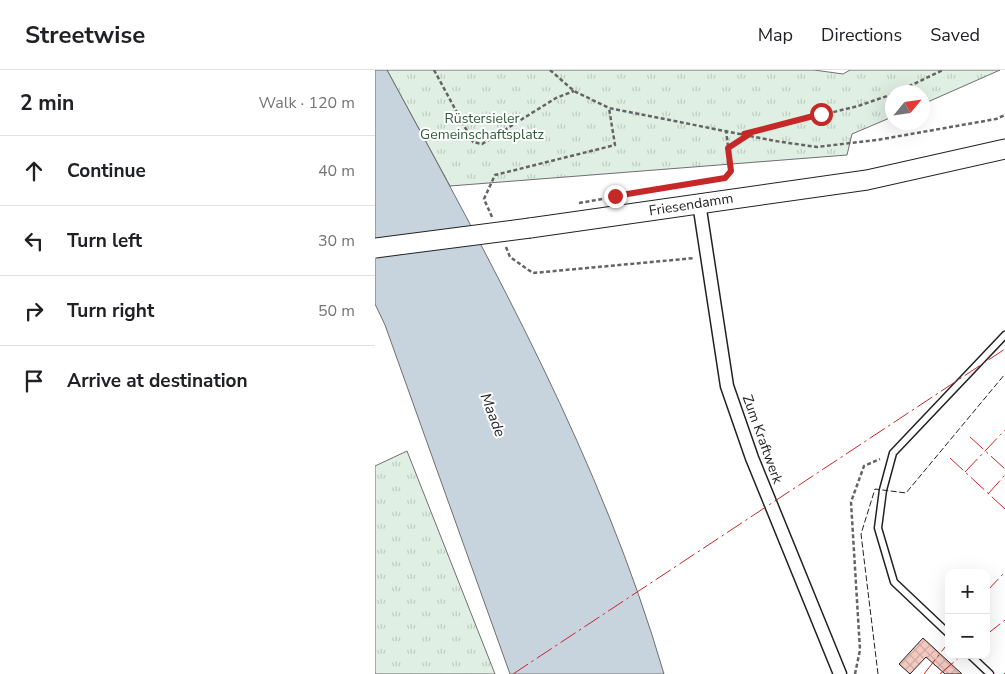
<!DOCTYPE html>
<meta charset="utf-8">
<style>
body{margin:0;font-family:"Nunito Sans",sans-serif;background:#f6f6f6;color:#202124}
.controls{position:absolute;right:15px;bottom:15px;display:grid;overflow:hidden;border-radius:10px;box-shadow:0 5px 20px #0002}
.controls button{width:45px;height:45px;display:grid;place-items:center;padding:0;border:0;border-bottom:1px solid #e0e0e0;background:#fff;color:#202124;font:25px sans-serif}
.compass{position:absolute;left:510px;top:15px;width:45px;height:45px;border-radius:50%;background:#fff;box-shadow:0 5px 20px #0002;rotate:61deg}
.stop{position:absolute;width:15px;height:15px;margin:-11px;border:4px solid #c62828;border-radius:50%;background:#fff}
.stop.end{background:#c62828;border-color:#fff;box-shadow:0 1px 5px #0008}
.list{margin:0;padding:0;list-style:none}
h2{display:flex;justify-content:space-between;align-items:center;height:65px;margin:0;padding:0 20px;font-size:21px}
h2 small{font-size:16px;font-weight:400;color:#757577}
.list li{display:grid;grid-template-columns:32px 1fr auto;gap:15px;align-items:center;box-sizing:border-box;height:70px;padding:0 20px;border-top:1px solid #e0e0e0}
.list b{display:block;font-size:19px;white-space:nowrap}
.list em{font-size:16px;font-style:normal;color:#757577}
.icon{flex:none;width:28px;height:28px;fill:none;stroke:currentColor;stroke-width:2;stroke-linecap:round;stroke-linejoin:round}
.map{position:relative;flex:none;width:630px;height:604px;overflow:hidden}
header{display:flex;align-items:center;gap:30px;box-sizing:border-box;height:70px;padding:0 25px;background:#fff;border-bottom:1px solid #e0e0e0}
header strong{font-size:24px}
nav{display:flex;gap:28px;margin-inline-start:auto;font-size:18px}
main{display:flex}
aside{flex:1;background:#fff}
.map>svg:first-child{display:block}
.grass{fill:url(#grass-tufts);stroke:#6f6f6f}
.water{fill:#c7d3dd;stroke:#6f6f6f}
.building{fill:url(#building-cross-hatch);stroke:#222}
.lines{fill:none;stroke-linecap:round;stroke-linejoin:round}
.service-casing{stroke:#222;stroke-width:9}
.minor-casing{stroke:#222;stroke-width:15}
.secondary-casing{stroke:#222;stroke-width:21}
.path{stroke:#646464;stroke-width:2.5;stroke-dasharray:4 2.5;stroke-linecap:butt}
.service{stroke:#fff;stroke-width:6}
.minor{stroke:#fff;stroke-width:12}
.secondary{stroke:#fff;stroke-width:19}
.secondary-bridge-casing{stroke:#222;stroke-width:21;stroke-linecap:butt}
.secondary-bridge{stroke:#fff;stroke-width:19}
.fence{stroke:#222;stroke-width:1;stroke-dasharray:6 2.5;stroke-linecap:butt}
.power{stroke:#c62828;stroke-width:1;stroke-dasharray:18 4 2.5 4;stroke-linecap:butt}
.route{stroke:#c62828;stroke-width:6}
.labels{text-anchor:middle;stroke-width:4;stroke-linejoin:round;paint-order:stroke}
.park-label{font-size:14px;fill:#2f5e38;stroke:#fff}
.street-label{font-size:14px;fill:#222;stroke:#fff}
.water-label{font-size:15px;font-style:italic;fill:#222;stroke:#fff}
</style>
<header>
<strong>Streetwise</strong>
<nav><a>Map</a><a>Directions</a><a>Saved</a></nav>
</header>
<main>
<aside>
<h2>2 min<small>Walk · 120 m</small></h2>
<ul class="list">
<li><svg class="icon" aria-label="ahead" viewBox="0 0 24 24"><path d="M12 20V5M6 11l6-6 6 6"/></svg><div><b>Continue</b></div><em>40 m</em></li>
<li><svg class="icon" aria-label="left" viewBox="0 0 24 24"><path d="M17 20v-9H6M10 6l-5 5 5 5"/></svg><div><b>Turn left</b></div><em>30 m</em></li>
<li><svg class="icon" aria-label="right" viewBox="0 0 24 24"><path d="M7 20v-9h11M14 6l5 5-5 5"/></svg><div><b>Turn right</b></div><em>50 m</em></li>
<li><svg class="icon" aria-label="arrive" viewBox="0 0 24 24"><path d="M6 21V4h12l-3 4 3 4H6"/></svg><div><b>Arrive at destination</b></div></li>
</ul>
</aside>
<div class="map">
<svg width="630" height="604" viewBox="0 0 630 604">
<defs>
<pattern id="grass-tufts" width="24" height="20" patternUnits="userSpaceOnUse" patternTransform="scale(1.25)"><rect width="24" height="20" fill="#e0efe3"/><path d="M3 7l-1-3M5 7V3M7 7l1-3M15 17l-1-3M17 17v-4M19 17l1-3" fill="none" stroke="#c0cdc2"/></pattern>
<pattern id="building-cross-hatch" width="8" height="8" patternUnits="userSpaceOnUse" patternTransform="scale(1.25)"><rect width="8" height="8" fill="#f3c9c0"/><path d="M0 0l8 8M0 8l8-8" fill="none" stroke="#d0aca5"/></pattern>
</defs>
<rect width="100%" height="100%" fill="#fff"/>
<path class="grass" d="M12,0H439L468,4L475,0H625L548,34V22H518L517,47L477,64L472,85L75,116Z
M32,381L120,604H0V396Z"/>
<path class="water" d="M0,0H12C117,194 227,391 289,604H135L10,255L0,234Z"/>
<path class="building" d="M548,568L587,604H570L551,587L535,604L524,594Z"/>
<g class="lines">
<g class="service-casing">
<path id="service" d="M574,564L519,512L503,458L508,420L518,383L630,265
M595,585L615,604"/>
</g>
<g class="minor-casing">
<path id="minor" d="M324,133L352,316L377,388L465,604"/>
</g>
<g class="secondary-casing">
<path id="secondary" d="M155,158L492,110L630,79"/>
</g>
<path class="path" d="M59,0L98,72L107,74L181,28L199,21
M175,0L199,21L234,38L400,71L442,77L502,70L621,49L630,45
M522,22L568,0
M370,64L483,36L518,24
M353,78L373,65
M204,133L350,108L356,101L351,60
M117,147L109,129L120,105L240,75L234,38
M131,177L135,187L158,203L320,188
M480,604L485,580L476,432L489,396L505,389"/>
<use href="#service" class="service"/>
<use href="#minor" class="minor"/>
<use href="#secondary" class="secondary"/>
<g class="secondary-bridge-casing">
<path id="secondary-bridge" d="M0,178L155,158"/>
</g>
<use href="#secondary-bridge" class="secondary-bridge"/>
<path class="fence" d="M503,604L486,464L500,419L531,423L630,304"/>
<path class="power" d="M595,367L630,399
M575,388L630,439
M590,402L630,360
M613,424L630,405
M611,522L630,502
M611,565L630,550
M138,604L630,279
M549,604L574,572
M565,604L587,585
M629,604L630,603"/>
</g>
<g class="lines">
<path class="route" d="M240,126L350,108L356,101L353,78L373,65L369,64L446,44"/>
</g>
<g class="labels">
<g class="park-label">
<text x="107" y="53">Rüstersieler<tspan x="107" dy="16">Gemeinschaftsplatz</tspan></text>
</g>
<g class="street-label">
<text transform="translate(316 134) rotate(-9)" y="5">Friesendamm</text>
<text transform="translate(388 369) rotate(70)" y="5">Zum Kraftwerk</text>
</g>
<g class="water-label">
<text transform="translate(118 345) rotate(69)" y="5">Maade</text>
</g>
</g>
</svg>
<div class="controls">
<button>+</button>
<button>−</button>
</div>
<svg class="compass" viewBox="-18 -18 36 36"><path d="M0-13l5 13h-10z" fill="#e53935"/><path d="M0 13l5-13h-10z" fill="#757577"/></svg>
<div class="stop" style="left:446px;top:44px"></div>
<div class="stop end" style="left:240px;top:126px"></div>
</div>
</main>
